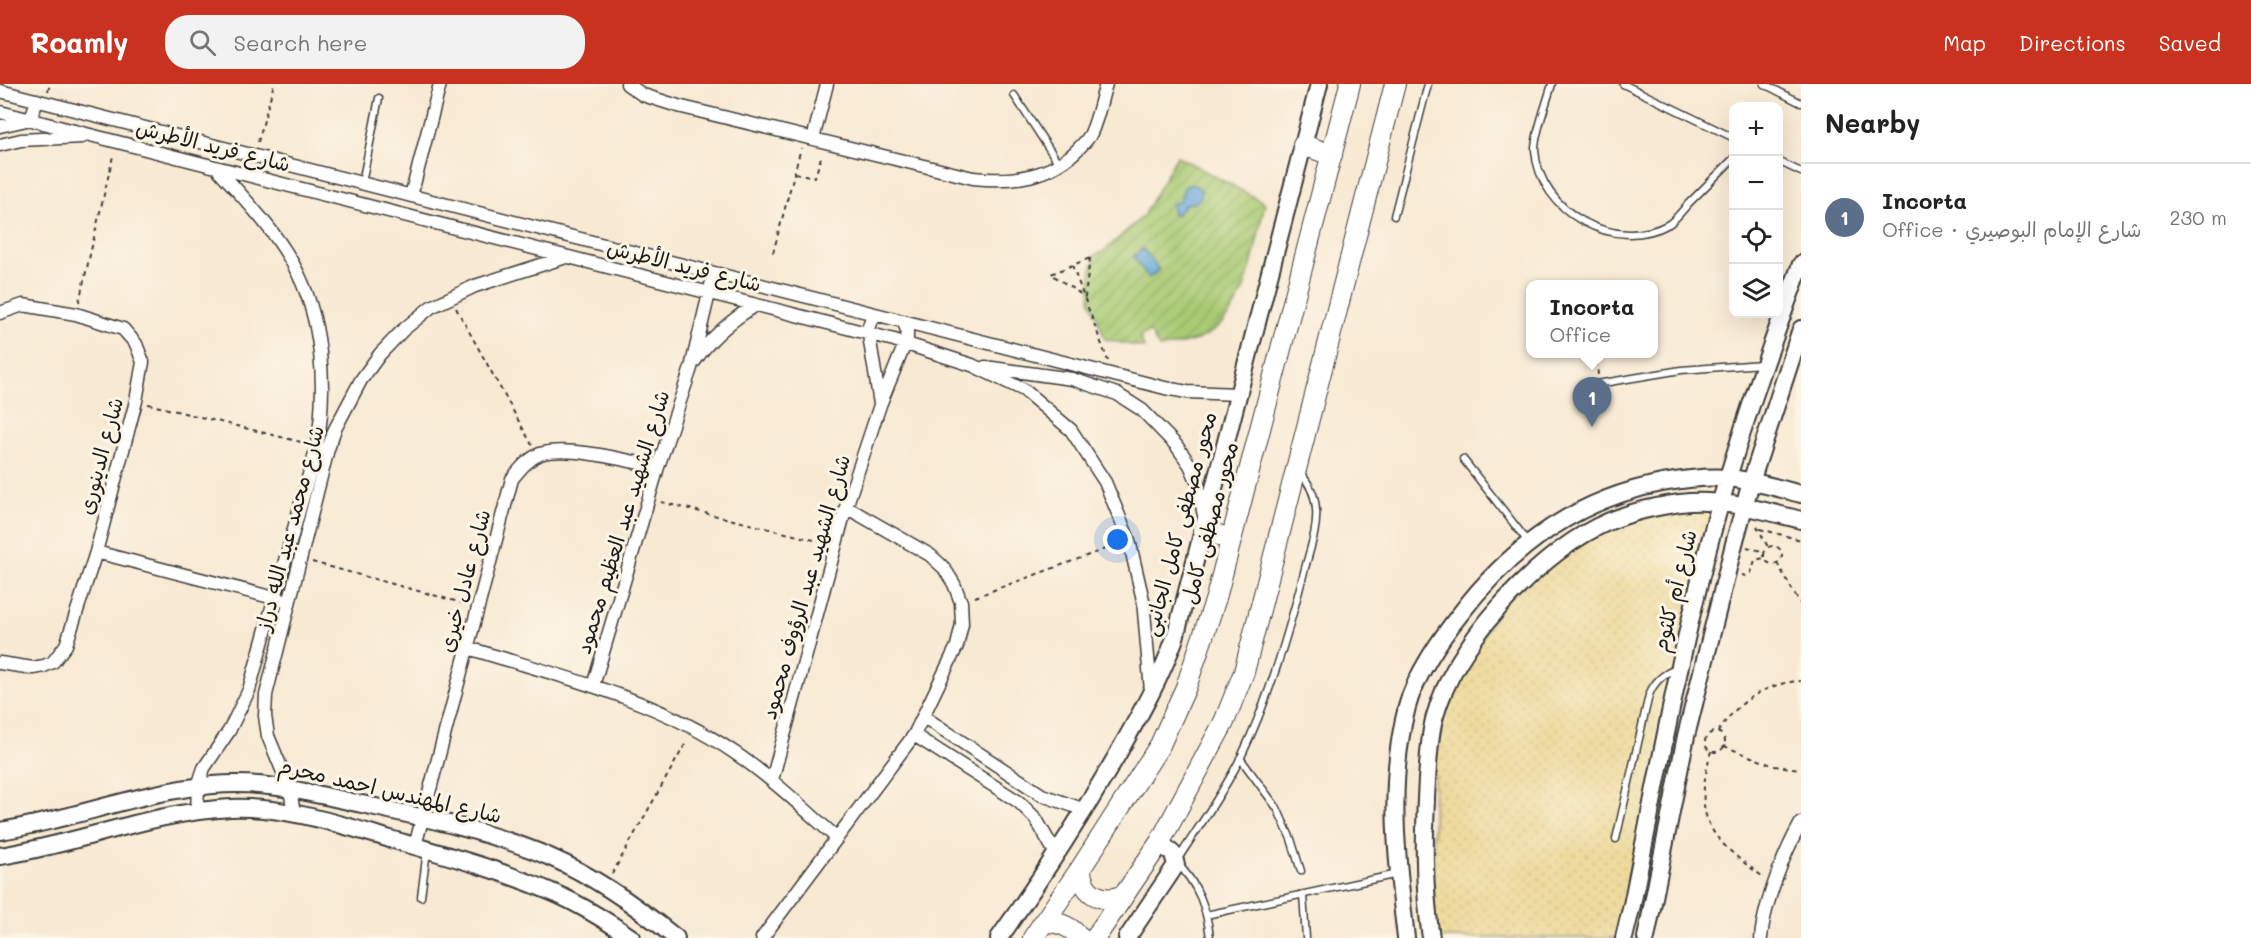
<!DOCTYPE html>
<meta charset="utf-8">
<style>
body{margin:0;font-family:Mali,"Playpen Sans Arabic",sans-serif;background:#f2f2f2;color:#222}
.controls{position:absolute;right:18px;top:18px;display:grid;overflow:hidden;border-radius:12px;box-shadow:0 6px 24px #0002}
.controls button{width:54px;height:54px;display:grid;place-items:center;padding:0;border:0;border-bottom:2px solid #e0e0e0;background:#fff;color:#222;font:30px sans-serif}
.you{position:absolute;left:1118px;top:456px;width:21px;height:21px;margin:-15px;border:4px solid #fff;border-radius:50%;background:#1a73e8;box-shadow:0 0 0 9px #1a73e833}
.badge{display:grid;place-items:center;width:39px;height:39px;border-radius:50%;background:#c8321e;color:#fff;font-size:20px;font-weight:700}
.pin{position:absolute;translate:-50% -50px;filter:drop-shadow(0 2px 3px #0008)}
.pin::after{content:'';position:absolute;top:32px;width:21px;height:18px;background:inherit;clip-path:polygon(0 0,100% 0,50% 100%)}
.popup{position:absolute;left:1526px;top:196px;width:132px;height:78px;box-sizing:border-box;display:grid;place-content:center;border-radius:12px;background:#fff;filter:drop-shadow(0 2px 4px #0005);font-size:20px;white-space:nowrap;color:#767676}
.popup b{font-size:22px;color:#222}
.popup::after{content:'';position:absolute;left:50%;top:100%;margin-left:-12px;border:12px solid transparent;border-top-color:#fff}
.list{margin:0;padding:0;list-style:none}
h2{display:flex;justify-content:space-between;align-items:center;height:78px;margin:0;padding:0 24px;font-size:26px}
h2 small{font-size:20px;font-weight:400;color:#767676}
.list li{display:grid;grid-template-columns:39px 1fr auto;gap:18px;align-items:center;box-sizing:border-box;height:108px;padding:0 24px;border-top:2px solid #e0e0e0}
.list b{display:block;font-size:22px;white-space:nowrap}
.list p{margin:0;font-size:20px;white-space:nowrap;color:#767676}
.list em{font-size:20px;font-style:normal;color:#767676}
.icon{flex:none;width:33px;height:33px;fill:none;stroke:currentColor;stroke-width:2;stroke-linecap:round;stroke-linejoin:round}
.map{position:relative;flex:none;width:1801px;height:854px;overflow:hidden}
header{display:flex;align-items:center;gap:36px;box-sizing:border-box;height:84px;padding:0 30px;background:#c8321e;color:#fff}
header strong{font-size:28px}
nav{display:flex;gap:33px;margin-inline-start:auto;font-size:21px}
.search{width:420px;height:54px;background:#f2f2f2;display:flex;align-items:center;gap:15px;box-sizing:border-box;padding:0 21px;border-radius:24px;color:#767676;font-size:22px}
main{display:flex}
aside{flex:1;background:#fff}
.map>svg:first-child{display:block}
.sand{fill:url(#sand-dots);stroke:#857b5d;stroke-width:1.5}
.garden{fill:url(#garden-furrows);stroke:#627348;stroke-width:1.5}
.water{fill:url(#water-ripples);stroke:#41627c;stroke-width:1.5}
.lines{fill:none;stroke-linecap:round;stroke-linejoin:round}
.lane-casing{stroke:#3d3b37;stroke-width:9}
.street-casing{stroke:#3d3b37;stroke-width:15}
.secondary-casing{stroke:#3d3b37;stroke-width:20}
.primary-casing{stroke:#3d3b37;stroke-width:22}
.path{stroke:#3d3b37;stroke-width:2;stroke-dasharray:4.5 4.5;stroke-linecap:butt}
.lane{stroke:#fff;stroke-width:6}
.street{stroke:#fff;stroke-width:12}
.secondary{stroke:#fff;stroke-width:16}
.primary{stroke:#fff;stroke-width:20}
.labels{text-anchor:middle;stroke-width:6;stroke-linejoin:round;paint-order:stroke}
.street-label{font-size:21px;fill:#1c1c1c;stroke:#fcf5e5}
</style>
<header>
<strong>Roamly</strong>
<div class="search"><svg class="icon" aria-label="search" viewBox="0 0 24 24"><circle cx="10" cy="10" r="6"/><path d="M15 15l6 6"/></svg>Search here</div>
<nav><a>Map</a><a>Directions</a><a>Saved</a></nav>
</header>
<main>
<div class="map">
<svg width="1801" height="854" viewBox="0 0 1801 854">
<defs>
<pattern id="sand-dots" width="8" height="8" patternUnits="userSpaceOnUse" patternTransform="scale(1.5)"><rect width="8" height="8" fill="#eeda9e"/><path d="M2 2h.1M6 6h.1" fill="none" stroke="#ccba88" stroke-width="1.8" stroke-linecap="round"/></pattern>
<pattern id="garden-furrows" width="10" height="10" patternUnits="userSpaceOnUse" patternTransform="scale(1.5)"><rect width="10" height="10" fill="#a9ca73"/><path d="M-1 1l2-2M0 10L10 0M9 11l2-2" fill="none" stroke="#91ad63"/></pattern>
<pattern id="water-ripples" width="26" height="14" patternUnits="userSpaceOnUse" patternTransform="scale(1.5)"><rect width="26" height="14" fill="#66a9db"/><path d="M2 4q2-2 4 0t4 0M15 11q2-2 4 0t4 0" fill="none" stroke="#5389b1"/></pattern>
</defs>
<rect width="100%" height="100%" fill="#fcf5e5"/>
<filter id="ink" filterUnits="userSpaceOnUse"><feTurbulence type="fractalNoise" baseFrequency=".0167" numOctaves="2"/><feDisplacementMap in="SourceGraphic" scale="12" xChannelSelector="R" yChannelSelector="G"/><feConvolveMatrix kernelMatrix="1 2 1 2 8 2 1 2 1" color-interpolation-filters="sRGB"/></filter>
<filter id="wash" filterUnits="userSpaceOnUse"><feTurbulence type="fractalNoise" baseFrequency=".008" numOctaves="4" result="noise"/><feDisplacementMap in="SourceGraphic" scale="24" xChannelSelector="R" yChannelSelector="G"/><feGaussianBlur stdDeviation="1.35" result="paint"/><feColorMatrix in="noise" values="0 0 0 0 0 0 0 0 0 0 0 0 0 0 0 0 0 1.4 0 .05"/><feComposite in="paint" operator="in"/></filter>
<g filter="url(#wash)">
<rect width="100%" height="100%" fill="#f8e9d3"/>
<path class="sand" d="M1721,418L1624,854H1431L1435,631L1502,519L1598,442Z"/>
<path class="garden" d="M1177,72L1265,119C1254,165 1249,233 1199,255C1187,260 1172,262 1159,264L1150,248L1140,252L1144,264L1105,255L1090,215L1092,180L1095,178L1093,172L1104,167L1143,132Z"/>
<path class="water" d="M1189,101H1195L1202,107L1200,115L1194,119L1185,120L1178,130H1173L1171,121L1180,117L1184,103Z
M1143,165L1159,186L1149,194L1133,173Z"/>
</g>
<g filter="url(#ink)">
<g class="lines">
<g class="lane-casing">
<path id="lane" d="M1552,0C1548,15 1534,52 1535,66C1539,128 1615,170 1669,140C1676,135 1683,126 1688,120C1703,105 1718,90 1734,74
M1623,0L1734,54
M1764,0L1801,19
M1014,11L1059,80
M1778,77L1801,88
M362,99L379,14
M1394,132L1428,0
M1597,300L1681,286L1762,280
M1463,375L1529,459
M1240,674L1277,724L1291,755L1301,787
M1616,755L1649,611C1654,598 1662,590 1676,585
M1303,811L1306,854
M421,813L427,766
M1206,831L1398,790
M1210,854C1207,824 1198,800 1176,778C1197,745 1224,708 1241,673C1269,615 1288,550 1304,488C1309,468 1318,445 1316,425C1315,411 1309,398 1299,388"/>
</g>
<g class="street-casing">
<path id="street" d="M627,0L643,11L678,22L973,94C1013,98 1051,94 1080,63C1084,59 1089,54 1091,49C1098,34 1101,16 1106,0
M0,7L1165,304L1187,308L1238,310
M0,28L894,256L972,281L1024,306L1071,346L1105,398L1129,456L1143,516L1151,607
M0,42L31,35L37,16
M813,55L827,0
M0,61L21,56L82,53
M411,112L440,0
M0,229L23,221L76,230L123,245L136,260L143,278L136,317L96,468L66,561L53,578L44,582L33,584L0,579
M879,231L871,236L868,245L880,320
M694,278C710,254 731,236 756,221
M985,283L1072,295L1117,310L1142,326L1176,361L1190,381L1198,399L1204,432
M96,468L282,516
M468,564C559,592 655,614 735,669C772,694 804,725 837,754
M593,602L658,383L691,284L714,189
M924,633L1042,711L1085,726
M914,651L1019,718L1036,735L1057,772
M772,696L846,423L880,321L907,255V246L903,237
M197,728L198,702L204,684L229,647L249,606L317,362C327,303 323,233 293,180C273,144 243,113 216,83
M294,730L290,705L268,652L265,632L266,611L328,365L335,345L361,296L380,270L403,246L431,223L475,202L566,173
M415,762L512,395C520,385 528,375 540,370C568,361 628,377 658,383
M762,854L914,651L957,562L962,540L961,518L954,500L944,484L930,471L846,423
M1761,854C1764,820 1784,769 1801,739"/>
</g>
<g class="secondary-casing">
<path id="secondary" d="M0,747C72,736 141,707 213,701C263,696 310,709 357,719C422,733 489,747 550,773C596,793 638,823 676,854
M0,772C77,760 152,728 231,724C285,722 339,740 390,755C446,771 501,786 554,809C582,821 607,837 632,854
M999,854C1041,795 1080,735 1116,673C1138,634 1160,596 1175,554L1319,0
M1127,854L1176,781L1173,770L1160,758
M1406,854C1397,778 1387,699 1407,623C1415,592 1441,554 1461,529C1513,461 1578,415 1662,399C1684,395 1708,392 1730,394C1754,397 1778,404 1801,410
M1431,854C1423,801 1424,748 1427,695C1429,674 1429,652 1435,632C1455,561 1532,476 1597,443C1622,430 1652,423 1680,419C1722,414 1761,426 1801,436
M1624,854L1632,821C1659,686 1683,549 1721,417C1744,337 1772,258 1801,180
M1646,854L1686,652L1734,460L1751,398L1801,245"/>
</g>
<g class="primary-casing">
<path id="primary" d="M1303,61L1332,71
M1203,446L1231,455
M1081,784C1081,808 1101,821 1123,811
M1045,838C1059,838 1071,842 1080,854
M1033,854L1081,784L1160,661L1186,603L1216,514L1350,0
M1095,854L1160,758L1224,638L1244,588L1395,0"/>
</g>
<path class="path" d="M48,7L50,0
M258,58L274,0
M795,89L815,93L822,70
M773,169L801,64
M1090,174L1085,213L1051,190Z
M1072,181L1108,277
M79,218L113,72
M456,224L532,361
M1591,270L1597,280L1598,291
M148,320L305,359
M661,418L822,458
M1757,442L1768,463
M1760,445L1801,456
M1764 471a9 9 0 1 1 18 0a9 9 0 1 1-18 0Z
M1747,463L1765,468
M312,478L466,520
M1777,479L1801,521
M1742,491L1746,492L1751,489L1755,476L1764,474
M975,513L1116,461
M1705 658a10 10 0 1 1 20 0a10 10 0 1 1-20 0Z
M1718,648C1737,618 1765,599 1801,597
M1724,662L1774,682L1801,685
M1711,667C1693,735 1707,752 1762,792
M612,790L687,657"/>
<use href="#lane" class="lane"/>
<use href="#street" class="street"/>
<use href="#secondary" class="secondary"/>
<use href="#primary" class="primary"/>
</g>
</g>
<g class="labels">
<g class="street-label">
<text transform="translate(213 62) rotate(14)" y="7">شارع فريد الأطرش</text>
<text transform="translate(684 182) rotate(14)" y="7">شارع فريد الأطرش</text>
<text transform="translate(101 372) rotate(-75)" y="7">شارع الدينورى</text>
<text transform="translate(623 438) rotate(-73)" y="7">شارع الشهيد عبد العظيم محمود</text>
<text transform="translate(1210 439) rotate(-75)" y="7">محور مصطفى كامل</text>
<text transform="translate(1180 440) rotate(-75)" y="7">محور مصطفى كامل الجانبى</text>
<text transform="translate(290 444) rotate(-75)" y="7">شارع محمد عبد الله دراز</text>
<text transform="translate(465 497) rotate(-75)" y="7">شارع عادل خيرى</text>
<text transform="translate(806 503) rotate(-74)" y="7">شارع الشهيد عبد الرؤوف محمود</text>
<text transform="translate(1675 507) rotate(-76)" y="7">شارع أم كلثوم</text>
<text transform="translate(390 707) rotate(13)" y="7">شارع المهندس احمد محرم</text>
</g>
</g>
</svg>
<div class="controls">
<button>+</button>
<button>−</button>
<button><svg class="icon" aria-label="locate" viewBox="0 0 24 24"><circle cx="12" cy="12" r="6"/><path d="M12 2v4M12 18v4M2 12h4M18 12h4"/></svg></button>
<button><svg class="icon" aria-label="layers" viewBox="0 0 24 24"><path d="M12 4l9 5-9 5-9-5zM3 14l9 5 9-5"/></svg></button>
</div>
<div class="you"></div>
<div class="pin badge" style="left:1592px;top:343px;background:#5c6f8a">1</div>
<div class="popup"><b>Incorta</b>Office</div>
</div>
<aside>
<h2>Nearby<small></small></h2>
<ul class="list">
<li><span class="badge" style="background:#5c6f8a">1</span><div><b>Incorta</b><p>Office · شارع الإمام البوصيري</p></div><em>230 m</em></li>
</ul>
</aside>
</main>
